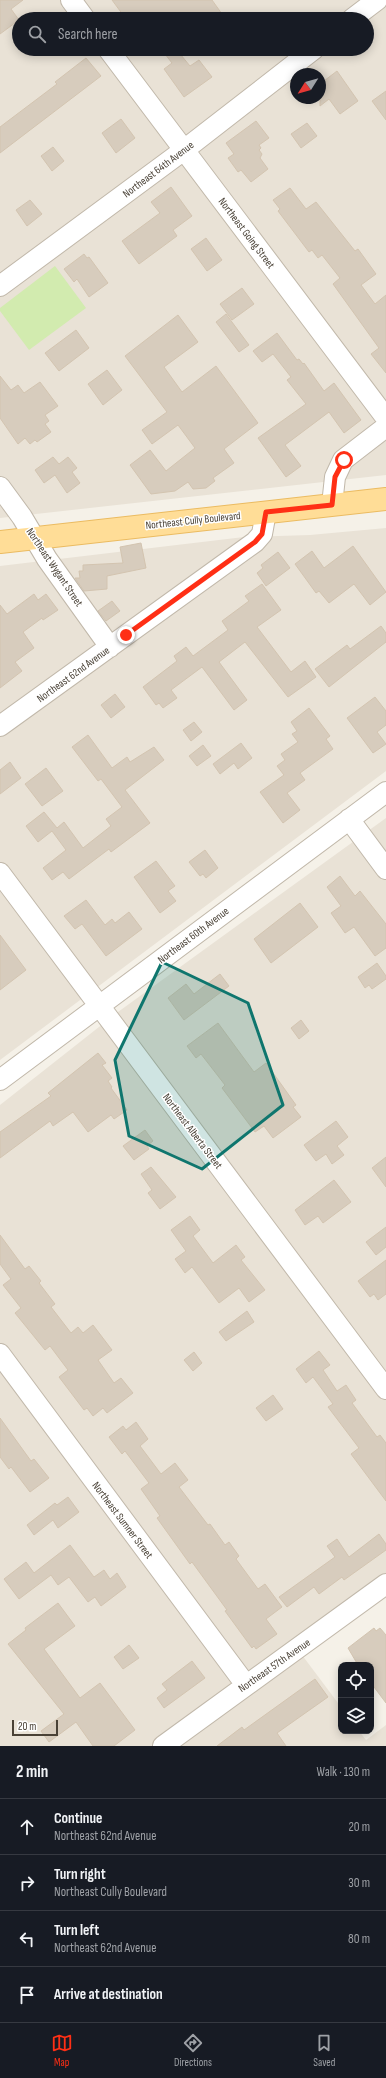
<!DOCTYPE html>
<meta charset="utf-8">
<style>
body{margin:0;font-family:"Sofia Sans Condensed",sans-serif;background:#20242c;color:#f1f3f6}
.controls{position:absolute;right:12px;bottom:12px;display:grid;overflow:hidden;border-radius:8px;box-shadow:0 2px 10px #0003}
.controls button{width:36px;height:36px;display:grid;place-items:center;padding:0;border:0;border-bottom:1px solid #363941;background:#171b24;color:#f1f3f6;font:20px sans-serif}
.compass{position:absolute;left:290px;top:68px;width:36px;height:36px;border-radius:50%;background:#171b24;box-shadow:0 2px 10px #0003;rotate:233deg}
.scale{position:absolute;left:12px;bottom:10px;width:46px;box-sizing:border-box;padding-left:4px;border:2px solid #494136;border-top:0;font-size:11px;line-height:14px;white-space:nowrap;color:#494136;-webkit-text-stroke:3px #fff;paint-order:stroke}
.stop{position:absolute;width:12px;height:12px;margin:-9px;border:3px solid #ff2f15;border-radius:50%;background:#fff}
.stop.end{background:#ff2f15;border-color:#fff;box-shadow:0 1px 4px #0008}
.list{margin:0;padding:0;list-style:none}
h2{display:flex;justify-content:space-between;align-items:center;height:52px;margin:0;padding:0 16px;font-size:17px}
h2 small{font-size:13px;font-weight:400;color:#9ea1a6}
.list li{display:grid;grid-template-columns:26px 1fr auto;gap:12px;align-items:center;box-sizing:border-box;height:56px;padding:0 16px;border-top:1px solid #363941}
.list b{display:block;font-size:15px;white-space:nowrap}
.list p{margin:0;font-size:13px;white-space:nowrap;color:#9ea1a6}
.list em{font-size:13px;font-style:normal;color:#9ea1a6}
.icon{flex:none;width:22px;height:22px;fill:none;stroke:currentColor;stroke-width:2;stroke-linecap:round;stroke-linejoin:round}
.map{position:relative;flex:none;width:386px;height:1746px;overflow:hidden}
.search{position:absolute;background:#171b24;box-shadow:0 2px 10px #0003;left:12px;right:12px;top:12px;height:44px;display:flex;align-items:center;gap:10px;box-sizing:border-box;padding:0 14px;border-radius:22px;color:#9ea1a6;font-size:15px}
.sheet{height:276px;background:#171b24}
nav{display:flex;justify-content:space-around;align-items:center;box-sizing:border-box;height:56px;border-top:1px solid #363941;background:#171b24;font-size:11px;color:#9ea1a6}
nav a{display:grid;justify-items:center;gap:2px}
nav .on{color:#ff2f15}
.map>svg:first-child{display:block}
.residential{fill:#e9e2d6;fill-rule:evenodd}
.grass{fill:#d2ebaf}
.building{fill:#d7ccbd;stroke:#d3c4b0}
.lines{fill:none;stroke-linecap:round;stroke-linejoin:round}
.minor-casing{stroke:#c1b8aa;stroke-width:22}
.major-casing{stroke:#ebbb61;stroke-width:24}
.minor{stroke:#fff;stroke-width:20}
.major{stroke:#ffdd97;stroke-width:22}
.route{stroke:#ff2f15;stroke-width:5}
.marked{fill:#0f766e;fill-opacity:0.2;stroke:#0f766e;stroke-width:3;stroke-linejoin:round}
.labels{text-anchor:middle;stroke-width:3;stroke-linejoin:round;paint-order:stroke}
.street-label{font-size:11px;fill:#494136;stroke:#fff}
</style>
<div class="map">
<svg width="386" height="1746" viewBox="0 0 386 1746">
<rect width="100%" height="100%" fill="#f5f1e8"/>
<path class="residential" d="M0,0H386V475L0,518ZM19,19H367V49H19ZM296,74H320V98H296Z
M386,528V771L0,1060V566L244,537L310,535Z
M386,818V1592L302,1655L341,1707V1731H359L366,1740L386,1725V1746H0V1105L118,1012Z"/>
<path class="grass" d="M55,266L86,308L29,350L0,311V308Z"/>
<path class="building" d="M0,0H23L11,9L19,20L0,34Z
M112,0H212L222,14L215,19H126Z
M161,49H176L190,66L199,60L212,77L184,97L164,69L172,63Z
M86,58L101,76L0,153V127L57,84L55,82Z
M337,71L358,101L340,114L329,99L320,106V84Z
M386,91V120L372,101Z
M121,119L135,138L116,153L102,133Z
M256,121L269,138L259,145L261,148L259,150L262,154L260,158L268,169L251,182L241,170L238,172L228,158L234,154L226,143Z
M307,123L317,136L301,148L291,134Z
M53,147L64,161L52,171L41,156Z
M171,187L192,216L173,230L177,236L139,264L122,241L160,213L151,202Z
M290,188L306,209L316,202L355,251L358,249L376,274L361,285L375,304L386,295V373L371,354L379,348L333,284L340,278L322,255L318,258L312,250L309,252L278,211L280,209L273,200Z
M30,200L42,214L27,226L16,210Z
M206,238L222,260L207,271L191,249Z
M84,254L87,258L89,257L108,283L89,297L77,279L74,282L64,269Z
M242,288L254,304L232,320L220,304Z
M226,314L249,345L239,352L216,322Z
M178,315L198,342L164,367L182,392L216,366L258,423L224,449L234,463L213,478L215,481L206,488L193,489L188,482L175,491L151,494L130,465L150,450L166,471L195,448L178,425L152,444L142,430L167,412L125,356Z
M76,330L89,348L59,371L45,353Z
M277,333L297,360L299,359L303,364L304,363L324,391L334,383L361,420L344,433L329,412L285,445L301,466L286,477L258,438L306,404L287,380L291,377L273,354L262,362L253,351Z
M107,370L122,390L103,405L88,384Z
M0,376L11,390L18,385L24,393L40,382L58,406L45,415L49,421L45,424L51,432L37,442L35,440L30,444L25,438L18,444L0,418Z
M53,457L59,464L68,457L77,468L72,472L80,483L67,493L55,475L44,483L35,470Z
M141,543L146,568L107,576V589L84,591L75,578H80L79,571H83V565L123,563L120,547Z
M353,546L386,592L370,605L354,584L329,603L319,591L316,593L295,564L312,551L324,568Z
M278,552L290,568L266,586L257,573L263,568L261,565Z
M262,584L281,610L257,627L291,672L305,661L316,677L288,697L245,642L219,662L247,700L234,710L202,667L171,690L177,698L163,708L159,703L156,705L143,687L177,661L174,656L186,647L193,656L228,630L222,621L249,601L245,596Z
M34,594L38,600L46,594L58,610L43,620L42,618L23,632L34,648L15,662L22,671L0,688V605L7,614Z
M112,601L120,611L106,621L98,611Z
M381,626L386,633V642L329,687L315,669L347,645L350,649Z
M115,694L125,707L111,718L101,705Z
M375,697L386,711V725L377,732L386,744L373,753L347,718Z
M309,708L330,736L326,739L333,749L300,773L305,780L287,793L300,810L283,823L260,792L284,775L277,766L285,760L281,754L298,742L292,734L297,731L291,722Z
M194,722L202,732L191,741L183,730Z
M88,735L112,768L127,757L130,762L154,747L164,760L125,790L150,823L111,852L109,849L69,879L63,872L52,880L43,868L66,850L52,831L38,842L26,826L44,812L57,828L64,822L83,848L111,826L106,819L122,807L101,779L98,781L72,747Z
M241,743L252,758L238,769L234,763L220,774L213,764Z
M203,745L211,756L197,766L189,756Z
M10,762L21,778L0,794V770Z
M46,768L63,791L42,806L25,784Z
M205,850L218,868L206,878L203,874L200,876L189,862Z
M156,861L175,886L168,891L176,901L160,913L134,877Z
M340,876L355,896L360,891L386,924V948L375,956L354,927L345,933L331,913L341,906L327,887Z
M86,900L105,925L112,919L115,923L129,912L142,929L106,956L82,924L75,929L64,916Z
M300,903L318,927L271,963L254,939Z
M0,935L26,970L0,990Z
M377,963L386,976V979L372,989L369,985L365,988L358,977Z
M220,974L229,986L184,1020L168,998L186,984L194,994Z
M301,1020L309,1031L299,1039L291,1028Z
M218,1023L254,1072L266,1063L296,1105L293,1107L301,1117L273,1138L264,1126L255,1132L222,1088L225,1085L201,1054L196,1058L187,1046Z
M98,1053L106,1063L102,1065L112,1078L108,1081L112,1087L111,1088L127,1110L114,1119L111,1115L88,1132L73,1112L53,1126L50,1121L0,1158V1132L51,1096L48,1093Z
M336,1121L348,1137L337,1146L344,1155L332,1164L326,1154L316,1161L304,1145Z
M145,1130L153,1141L147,1146L149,1149L134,1160L123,1146Z
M386,1157V1187L372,1168Z
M151,1167L176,1197L160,1209L148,1193L152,1190L141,1174Z
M334,1180L351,1202L323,1223L318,1216L305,1225L295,1210Z
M190,1216L200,1230L193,1236L213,1263L236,1245L245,1257L241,1260L265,1290L249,1302L239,1288L219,1303L192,1267L185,1273L175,1259L186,1251L171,1230Z
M386,1227V1247L376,1255L366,1242Z
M0,1235L25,1269L29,1266L41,1281L39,1283L55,1304L51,1307L71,1333L78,1327L83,1333L93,1325L112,1350L98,1360L114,1383L121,1378L133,1393L107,1413L103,1408L93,1416L87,1408L84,1410L59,1377L68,1370L50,1346L45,1350L15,1313L21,1308L3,1285L11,1279L0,1264Z
M386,1260V1294L378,1300L374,1294L370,1297L358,1281Z
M247,1311L254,1322L226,1341L219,1332Z
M319,1351L330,1365L323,1370L337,1391L346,1385L356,1400L352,1403L377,1437L380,1435L386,1443V1501L351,1454L359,1448L328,1407L333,1404L313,1377L306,1383L296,1369Z
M194,1352L202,1363L193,1371L184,1360Z
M273,1395L283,1409L266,1421L256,1408Z
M0,1418L31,1461L34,1459L49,1478L30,1492L11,1467L9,1469L0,1457Z
M136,1422L148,1439L140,1446L161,1474L175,1463L188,1480L179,1487L208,1525L210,1524L225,1545L229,1542L239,1556L236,1559L258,1589L265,1584L282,1607L266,1619L277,1634L256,1649L254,1646L252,1648L225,1611L227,1610L192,1562L190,1564L157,1518L160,1516L141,1489L149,1483L125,1451L122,1454L109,1437L123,1426L126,1430Z
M68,1497L79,1512L58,1528L53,1520L34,1535L27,1525L55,1503L57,1505Z
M379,1534L386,1544V1550L344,1580L342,1577L319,1594L314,1587L287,1607L279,1597L335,1557L327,1546L337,1539L349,1557Z
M70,1545L94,1577L104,1570L110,1579L117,1573L126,1587L101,1606L95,1597L88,1602L69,1577L58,1585L51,1575L19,1599L4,1579L26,1562L34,1573Z
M58,1603L75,1626L44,1649L80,1698L100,1683L135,1730L114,1746H93L76,1722L49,1742L41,1731L64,1714L8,1644L26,1630L25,1628Z
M374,1628L376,1631L380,1628L386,1635V1703L371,1683V1665H358L348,1648Z
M129,1645L139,1658L123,1669L114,1657Z
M192,1661L205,1678L164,1708L157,1698L167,1690L162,1684Z
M315,1679L328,1697L277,1733L286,1746H217L242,1727L244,1730Z"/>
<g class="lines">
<g class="minor-casing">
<path id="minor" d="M71,0L85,19
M352,19L377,0
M108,49L386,418
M0,286L184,150L314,49
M0,487L22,517L47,559L110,647
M332,505L335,477L343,460L386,427
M0,726L255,542L262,534L266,512
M349,819L386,869
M0,873L386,1389
M0,1080L386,792
M0,1354L246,1685
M163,1746L386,1584"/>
</g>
<g class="major-casing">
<path id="major" d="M0,542L386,499"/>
</g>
<use href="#minor" class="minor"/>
<use href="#major" class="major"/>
</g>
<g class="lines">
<path class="route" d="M126,635L255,542L262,534L266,512L332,505L335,477L344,460"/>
</g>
<path class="marked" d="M162,962L248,1003L283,1105L202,1169L129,1136L115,1060Z"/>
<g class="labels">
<g class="street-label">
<text transform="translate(158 169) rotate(-37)" y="4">Northeast 64th Avenue</text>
<text transform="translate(247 233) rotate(53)" y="4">Northeast Going Street</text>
<text transform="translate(193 520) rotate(-6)" y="4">Northeast Cully Boulevard</text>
<text transform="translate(55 567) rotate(56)" y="4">Northeast Wygant Street</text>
<text transform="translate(73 674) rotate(-36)" y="4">Northeast 62nd Avenue</text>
<text transform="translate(193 935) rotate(-37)" y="4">Northeast 60th Avenue</text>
<text transform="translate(193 1131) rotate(53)" y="4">Northeast Alberta Street</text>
<text transform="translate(123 1520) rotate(53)" y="4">Northeast Sumner Street</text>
<text transform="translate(274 1665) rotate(-35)" y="4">Northeast 57th Avenue</text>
</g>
</g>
</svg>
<div class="controls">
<button><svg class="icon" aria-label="locate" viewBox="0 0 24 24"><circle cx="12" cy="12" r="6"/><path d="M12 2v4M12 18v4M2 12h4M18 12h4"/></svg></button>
<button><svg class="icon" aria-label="layers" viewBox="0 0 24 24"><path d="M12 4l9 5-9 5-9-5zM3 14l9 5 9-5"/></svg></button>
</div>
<svg class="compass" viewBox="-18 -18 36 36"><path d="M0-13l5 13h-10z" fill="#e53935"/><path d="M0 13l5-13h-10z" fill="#9ea1a6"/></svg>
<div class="scale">20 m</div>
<div class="stop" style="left:344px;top:460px"></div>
<div class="stop end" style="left:126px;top:635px"></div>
<div class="search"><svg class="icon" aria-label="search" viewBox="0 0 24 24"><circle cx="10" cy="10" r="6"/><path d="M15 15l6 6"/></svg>Search here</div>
</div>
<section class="sheet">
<h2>2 min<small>Walk · 130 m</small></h2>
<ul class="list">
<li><svg class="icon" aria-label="ahead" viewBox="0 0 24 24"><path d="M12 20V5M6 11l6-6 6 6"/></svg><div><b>Continue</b><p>Northeast 62nd Avenue</p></div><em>20 m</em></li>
<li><svg class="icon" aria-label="right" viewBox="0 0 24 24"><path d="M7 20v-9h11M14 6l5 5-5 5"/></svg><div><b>Turn right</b><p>Northeast Cully Boulevard</p></div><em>30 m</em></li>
<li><svg class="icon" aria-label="left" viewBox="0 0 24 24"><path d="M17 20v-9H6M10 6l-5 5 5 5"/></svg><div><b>Turn left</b><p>Northeast 62nd Avenue</p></div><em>80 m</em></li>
<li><svg class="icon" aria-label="arrive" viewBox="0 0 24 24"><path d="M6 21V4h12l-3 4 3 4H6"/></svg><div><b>Arrive at destination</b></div></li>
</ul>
</section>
<nav>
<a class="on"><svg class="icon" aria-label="map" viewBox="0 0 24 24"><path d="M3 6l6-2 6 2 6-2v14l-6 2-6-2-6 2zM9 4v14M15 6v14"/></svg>Map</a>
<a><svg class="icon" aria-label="directions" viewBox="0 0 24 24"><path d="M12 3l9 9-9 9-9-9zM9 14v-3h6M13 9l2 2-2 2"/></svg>Directions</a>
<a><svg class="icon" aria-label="saved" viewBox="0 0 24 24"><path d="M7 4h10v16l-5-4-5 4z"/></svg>Saved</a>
</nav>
